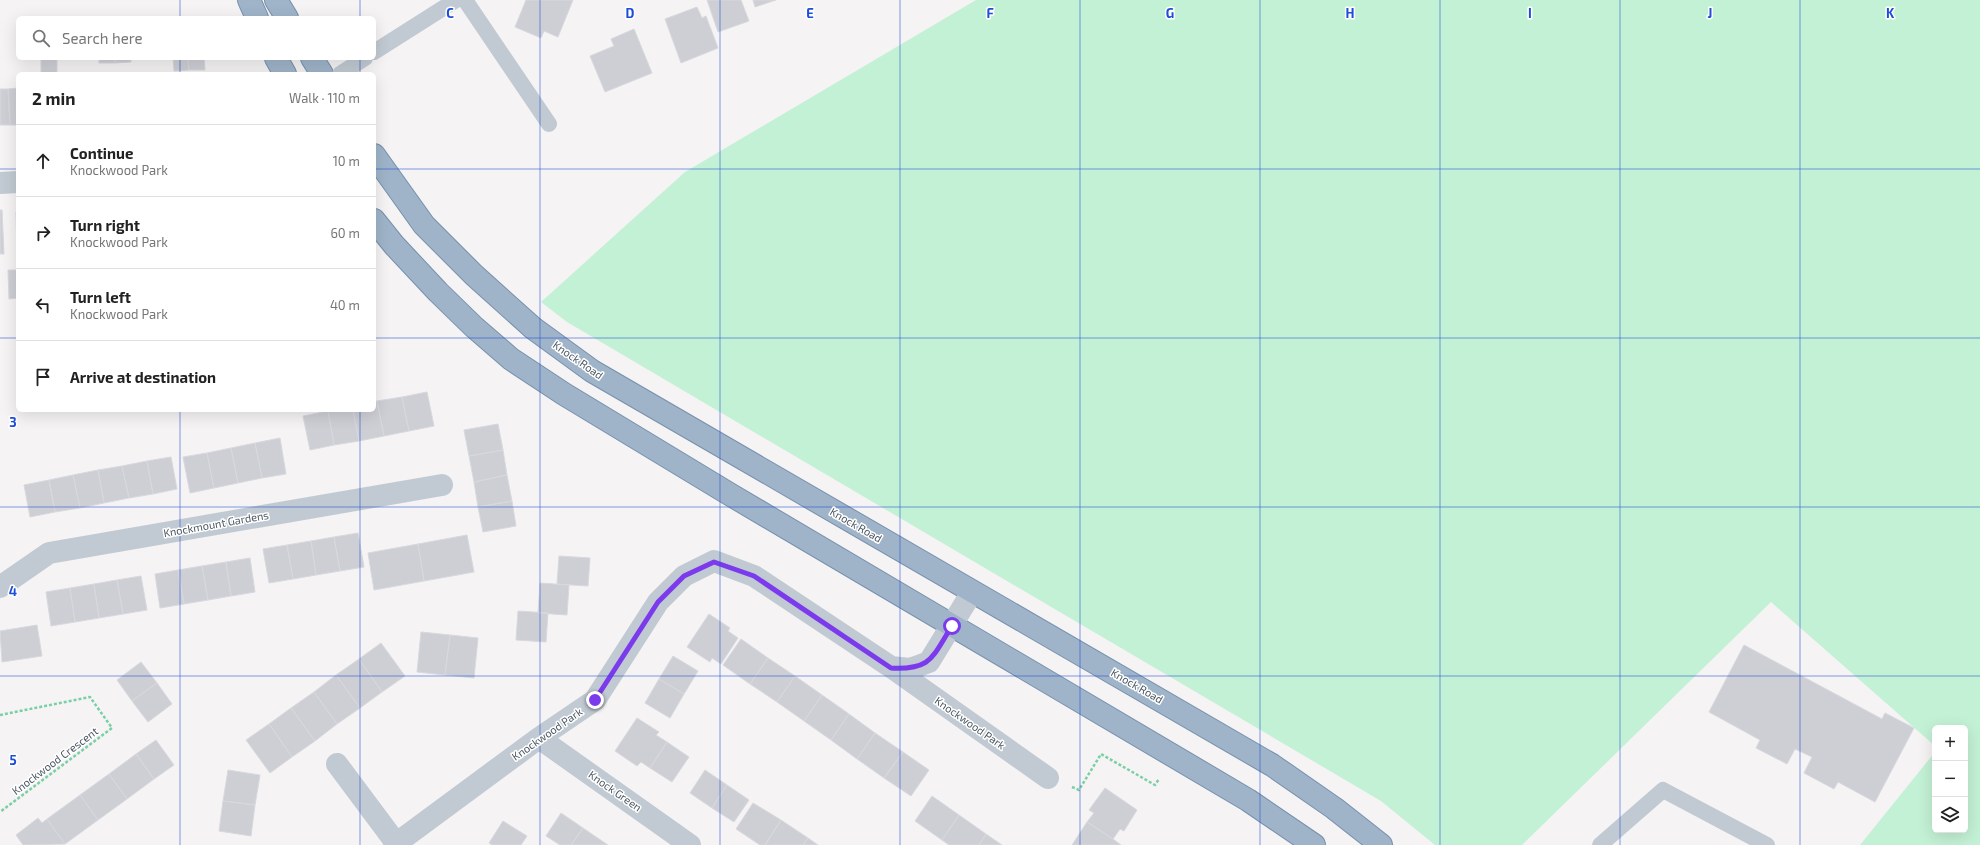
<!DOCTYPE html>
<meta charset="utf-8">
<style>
body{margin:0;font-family:"Exo 2",sans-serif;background:#f2f2f2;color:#222}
.controls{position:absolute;right:12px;bottom:12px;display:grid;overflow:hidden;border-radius:6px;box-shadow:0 4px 16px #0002}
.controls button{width:36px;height:36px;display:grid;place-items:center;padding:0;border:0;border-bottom:1px solid #e0e0e0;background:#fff;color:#222;font:20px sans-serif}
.stop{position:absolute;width:12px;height:12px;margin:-9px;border:3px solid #7c3aed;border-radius:50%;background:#fff}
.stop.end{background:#7c3aed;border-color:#fff;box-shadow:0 1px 4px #0008}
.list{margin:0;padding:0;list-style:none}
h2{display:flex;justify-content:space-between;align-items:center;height:52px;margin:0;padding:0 16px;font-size:17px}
h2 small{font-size:13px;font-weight:400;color:#767676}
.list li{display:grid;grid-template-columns:26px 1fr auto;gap:12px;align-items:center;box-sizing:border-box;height:72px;padding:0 16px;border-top:1px solid #e0e0e0}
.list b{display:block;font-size:15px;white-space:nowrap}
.list p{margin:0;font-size:13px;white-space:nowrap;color:#767676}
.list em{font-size:13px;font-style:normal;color:#767676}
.icon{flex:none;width:22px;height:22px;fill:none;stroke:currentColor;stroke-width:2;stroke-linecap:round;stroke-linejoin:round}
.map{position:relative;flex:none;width:1980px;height:845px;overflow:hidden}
.search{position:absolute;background:#fff;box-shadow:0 4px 16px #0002;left:16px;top:16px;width:360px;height:44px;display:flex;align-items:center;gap:10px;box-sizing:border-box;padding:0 14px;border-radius:6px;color:#767676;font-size:15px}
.panel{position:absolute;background:#fff;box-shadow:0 4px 16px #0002;left:16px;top:72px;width:360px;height:340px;border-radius:6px}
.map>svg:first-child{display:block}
.green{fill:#c3f1d5}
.building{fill:#cdcfd5;stroke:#d7d9de}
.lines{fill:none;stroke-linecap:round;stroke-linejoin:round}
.trunk-casing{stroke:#7690ad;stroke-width:24}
.path{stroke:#7ad0a6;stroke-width:2.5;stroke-dasharray:3 2;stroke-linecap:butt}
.service{stroke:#c1cad2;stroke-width:16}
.minor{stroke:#c1cad2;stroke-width:22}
.trunk{stroke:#9fb4c9;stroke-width:22}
.route{stroke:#7c3aed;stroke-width:5}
.grid{fill:none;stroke:#1d4ed8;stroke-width:1;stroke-opacity:0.55}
.labels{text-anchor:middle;stroke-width:3;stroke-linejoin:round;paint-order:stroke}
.street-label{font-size:11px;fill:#4a5661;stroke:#fff}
.grid-label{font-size:13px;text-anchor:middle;font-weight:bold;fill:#1d4ed8;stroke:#fff;stroke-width:3;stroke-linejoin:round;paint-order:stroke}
</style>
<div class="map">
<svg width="1980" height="845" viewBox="0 0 1980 845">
<rect width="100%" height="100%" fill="#f5f3f3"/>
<path class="green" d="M976,0H1980V845H1860L1935,752V830H1965V728H1935V746L1771,602L1522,845H1435L1381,801L567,322L541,302L685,172Z"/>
<path class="building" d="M526,0H573L558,37L544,31L541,38L515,27Z
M707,0H741L749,21L718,32Z
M753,0H776L755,7Z
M697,7L702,18L706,16L718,48L681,63L665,19Z
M634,29L652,73L605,92L590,56L614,46L611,39Z
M41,58H57V74H41Z
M99,58H115V63H99Z
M115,58H131V62L115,63Z
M173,58H188L189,70L174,71Z
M188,58H204L205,70H189Z
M18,88V125H10L8,89Z
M0,89H8L10,125H0Z
M0,210H2L4,254H0Z
M16,212H18V252H17Z
M8,270H18V298L9,299Z
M427,392L434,426L409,431L402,397Z
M402,397L409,431L384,436L377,401Z
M377,401L384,436L359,441L353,410H374V402Z
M353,410L359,441L334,445L328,411Z
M328,411L334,445L310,450L303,416Z
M498,424L503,450L469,456L464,430Z
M280,438L286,474L262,478L255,443Z
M255,443L262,478L238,483L231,448Z
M231,448L238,483L214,488L207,453Z
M503,450L507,475L474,482L469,456Z
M207,453L214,488L190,493L183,457Z
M171,457L177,489L153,494L147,461Z
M147,461L153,494L129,498L122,466Z
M122,466L129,498L104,503L98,470Z
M98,470L104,503L80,508L73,475Z
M73,475L80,508L55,512L49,480Z
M507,475L512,501L478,507L474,482Z
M49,480L55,512L30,517L24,485Z
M512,501L516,526L483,532L478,507Z
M358,533L364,567L340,571L334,537Z
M467,535L474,572L424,581L418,544Z
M334,537L340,571L316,575L311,541Z
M311,541L316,575L293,579L287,545Z
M418,544L424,581L374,590L368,553Z
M287,545L293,579L269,583L263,549Z
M559,556L590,558L588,586L557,584Z
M250,558L255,592L231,596L226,562Z
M226,562L231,596L208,600L202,566Z
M202,566L208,600L184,604L178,570Z
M178,570L184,604L160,608L155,574Z
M141,576L147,610L123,614L117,580Z
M117,580L123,614L99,618L94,584Z
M540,583L569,585L567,615L538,613Z
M94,584L99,618L75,622L70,588Z
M70,588L75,622L51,626L46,592Z
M518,611L548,613L546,642L516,640Z
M709,614L730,628L728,631L738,638L721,664L712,658L710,662L687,647Z
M37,625L42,656L2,662L0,631Z
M421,632L450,635L445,675L417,672Z
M450,635L478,638L474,678L445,675Z
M741,639L768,658L750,684L723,665Z
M381,643L405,676L382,692L359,659Z
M1744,645L1882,719L1885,713L1914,728L1875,802L1838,782L1834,789L1804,773L1812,757L1795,749L1787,764L1756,748L1760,740L1709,712Z
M673,656L698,671L684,694L659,679Z
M768,658L795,676L777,702L750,684Z
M359,659L382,692L360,708L336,675Z
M141,662L157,683L132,701L117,680Z
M336,675L360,708L337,724L314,692Z
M795,676L822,695L804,721L777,702Z
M659,679L684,694L670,718L645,703Z
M157,683L172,704L148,722L132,701Z
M314,692L337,724L315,741L291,708Z
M822,695L849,714L831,740L804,721Z
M291,708L315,741L292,757L269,724Z
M849,714L875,733L857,759L831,740Z
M637,718L659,732L656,735L667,742L650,768L641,762L637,766L615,751Z
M269,724L292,757L270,773L246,740Z
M875,733L903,752L884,778L857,759Z
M156,740L174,765L154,779L136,754Z
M667,742L689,757L672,782L650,768Z
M903,752L929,770L911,796L884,778Z
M136,754L154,779L127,799L109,774Z
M228,770L260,775L255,805L223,801Z
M705,770L727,785L712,808L690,793Z
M109,774L127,799L98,820L80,795Z
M727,785L749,800L734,822L712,808Z
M1105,788L1137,810L1124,831L1120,829L1113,839L1087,822L1094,813L1089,810Z
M80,795L98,820L65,844L47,819Z
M932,796L959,815L942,840L915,821Z
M223,801L255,805L251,836L219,831Z
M753,803L781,820L765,845H760L736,829Z
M561,813L583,828L571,845H560L546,836Z
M959,815L986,834L979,845H949L942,840Z
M38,818L42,823L47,819L65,844L23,845L16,835Z
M781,820L808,838L803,845H765Z
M503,821L527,836L521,845H492L489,843Z
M1087,822L1113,839L1121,845H1072Z
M583,828L608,845H571Z
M986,834L1002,845H979Z
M808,838L818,845H803Z"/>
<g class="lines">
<g class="trunk-casing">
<path id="trunk" d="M249,0L257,18
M276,0L287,18
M276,58L285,74
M312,58L322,74
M374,155L424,225L474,275L533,328L592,371L1272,765L1334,808L1381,845
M374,220L394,245L438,292L474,327L511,359L564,394L731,495L1248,800L1314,845"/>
</g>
<path class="path" d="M0,715L90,697L112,728L0,812
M1072,787L1079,790L1101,754L1155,785L1159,779"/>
<path class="service" d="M465,0L549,124
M374,52L456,0
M340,74L365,58
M1600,845L1663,790L1767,845"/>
<path class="minor" d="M0,183L18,182
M0,587L49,553L442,485
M891,667L910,669L929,662L972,592
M539,738L690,845
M337,764L396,843
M394,845L539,738L595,700L658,602L684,576L714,561L754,576L891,667L1048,778"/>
<use href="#trunk" class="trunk"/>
</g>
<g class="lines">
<path class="route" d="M595,700L658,602L684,576L714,562L754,576L891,668C932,670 932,657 952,626"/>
</g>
<path class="grid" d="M180,0V18M360,0V18M540,0V845M720,0V845M900,0V845M1080,0V845M1260,0V845M1440,0V845M1620,0V845M1800,0V845M180,58V74M360,58V74M0,169H18M374,169H1980M0,338H18M374,338H1980M180,410V845M360,410V845M0,507H1980M0,676H1980"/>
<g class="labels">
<g class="street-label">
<text transform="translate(578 360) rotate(35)" y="4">Knock Road</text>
<text transform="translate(216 524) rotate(-10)" y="4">Knockmount Gardens</text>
<text transform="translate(856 525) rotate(30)" y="4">Knock Road</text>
<text transform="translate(1137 686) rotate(30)" y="4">Knock Road</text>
<text transform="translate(970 723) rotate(35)" y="4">Knockwood Park</text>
<text transform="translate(547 734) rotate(-35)" y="4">Knockwood Park</text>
<text transform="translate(55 761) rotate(-37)" y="4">Knockwood Crescent</text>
<text transform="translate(615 791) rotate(35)" y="4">Knock Green</text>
</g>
</g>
<g class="grid-label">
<text x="450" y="18">C</text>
<text x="630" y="18">D</text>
<text x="810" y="18">E</text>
<text x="990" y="18">F</text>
<text x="1170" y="18">G</text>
<text x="1350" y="18">H</text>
<text x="1530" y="18">I</text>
<text x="1710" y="18">J</text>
<text x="1890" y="18">K</text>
<text x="13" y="427">3</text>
<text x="13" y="596">4</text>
<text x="13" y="765">5</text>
</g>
</svg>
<div class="controls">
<button>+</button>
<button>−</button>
<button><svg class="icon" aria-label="layers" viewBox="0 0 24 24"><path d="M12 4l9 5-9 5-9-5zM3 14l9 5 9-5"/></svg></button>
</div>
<div class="stop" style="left:952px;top:626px"></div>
<div class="stop end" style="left:595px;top:700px"></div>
<div class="search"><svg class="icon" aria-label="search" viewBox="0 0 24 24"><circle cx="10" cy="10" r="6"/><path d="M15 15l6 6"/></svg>Search here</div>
<section class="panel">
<h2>2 min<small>Walk · 110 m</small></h2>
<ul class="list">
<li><svg class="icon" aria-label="ahead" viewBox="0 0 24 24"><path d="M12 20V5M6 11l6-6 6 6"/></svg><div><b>Continue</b><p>Knockwood Park</p></div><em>10 m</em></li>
<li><svg class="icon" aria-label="right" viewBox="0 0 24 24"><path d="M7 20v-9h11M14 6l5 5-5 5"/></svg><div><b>Turn right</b><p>Knockwood Park</p></div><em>60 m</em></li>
<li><svg class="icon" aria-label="left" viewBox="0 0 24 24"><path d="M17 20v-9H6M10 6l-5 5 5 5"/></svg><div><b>Turn left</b><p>Knockwood Park</p></div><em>40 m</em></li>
<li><svg class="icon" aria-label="arrive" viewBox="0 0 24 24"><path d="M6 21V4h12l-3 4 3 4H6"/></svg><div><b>Arrive at destination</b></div></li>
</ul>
</section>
</div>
